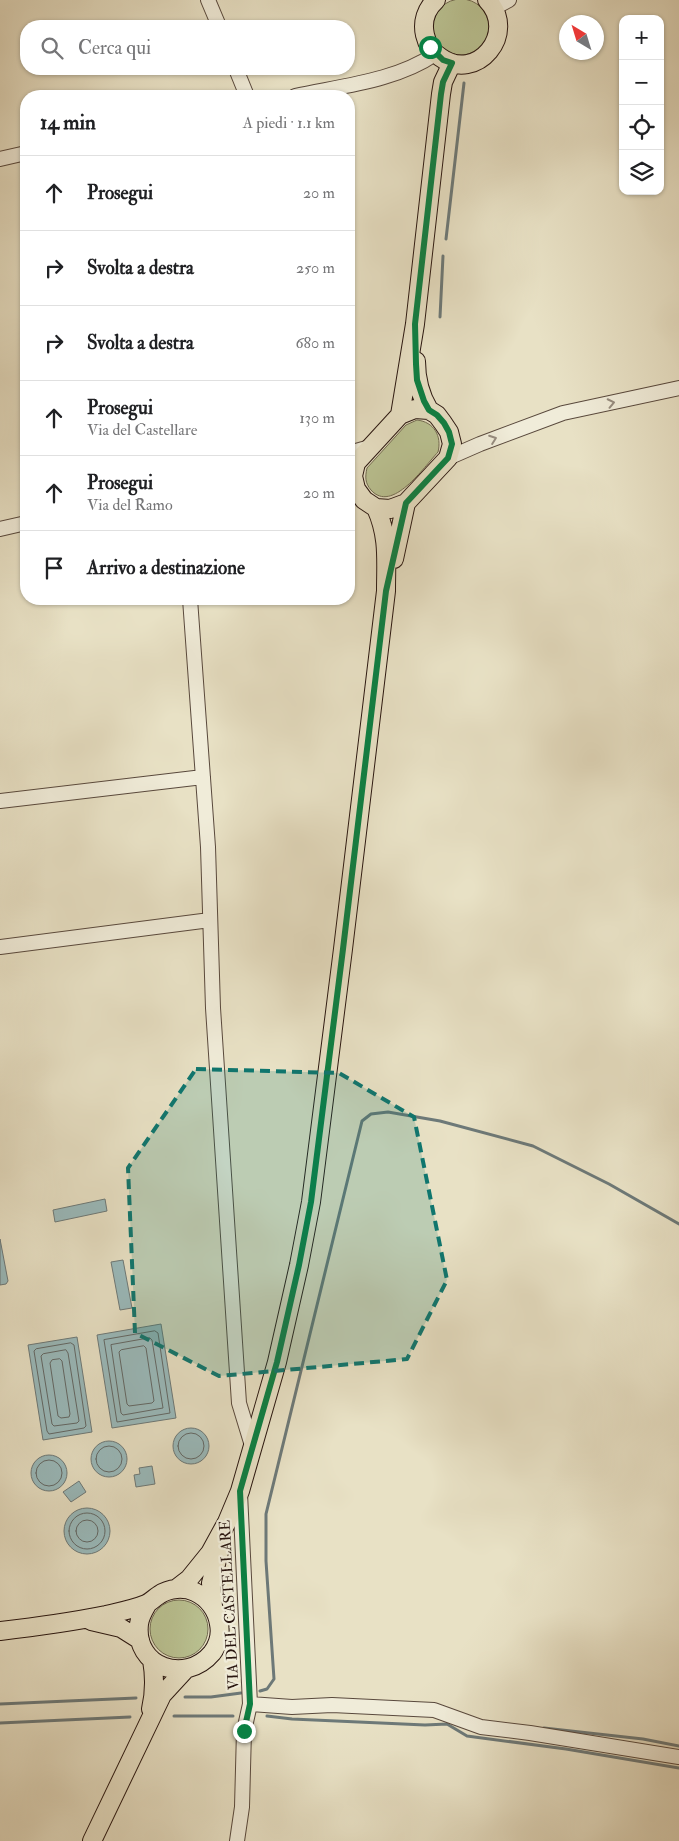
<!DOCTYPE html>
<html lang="it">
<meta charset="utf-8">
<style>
body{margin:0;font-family:"IM FELL Double Pica",serif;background:#f2f2f2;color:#202124}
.controls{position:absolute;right:15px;top:15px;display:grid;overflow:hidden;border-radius:10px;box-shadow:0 1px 4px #0004}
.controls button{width:45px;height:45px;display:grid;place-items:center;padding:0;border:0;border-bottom:1px solid #e0e0e0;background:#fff;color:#202124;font:25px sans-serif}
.compass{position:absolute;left:559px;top:15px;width:45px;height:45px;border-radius:50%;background:#fff;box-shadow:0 1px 4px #0004;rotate:322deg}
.stop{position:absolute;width:15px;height:15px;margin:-11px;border:4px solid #0b8043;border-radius:50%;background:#fff}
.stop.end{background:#0b8043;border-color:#fff;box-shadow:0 1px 5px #0008}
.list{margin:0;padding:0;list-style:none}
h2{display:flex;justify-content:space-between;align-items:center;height:65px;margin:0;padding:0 20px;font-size:21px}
h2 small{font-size:16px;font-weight:400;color:#757577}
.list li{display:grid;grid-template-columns:32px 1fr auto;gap:15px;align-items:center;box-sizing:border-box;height:75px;padding:0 20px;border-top:1px solid #e0e0e0}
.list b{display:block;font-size:19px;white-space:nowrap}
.list p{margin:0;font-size:16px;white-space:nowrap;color:#757577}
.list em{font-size:16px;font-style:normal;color:#757577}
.icon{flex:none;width:28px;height:28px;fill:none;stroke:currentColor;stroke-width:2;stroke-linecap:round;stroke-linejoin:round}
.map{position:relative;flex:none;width:679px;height:1841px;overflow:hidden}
.search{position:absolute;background:#fff;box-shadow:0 1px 4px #0004;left:20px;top:20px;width:335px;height:55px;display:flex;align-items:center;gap:12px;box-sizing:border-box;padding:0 18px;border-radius:20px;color:#757577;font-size:19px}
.panel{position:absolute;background:#fff;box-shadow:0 1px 4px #0004;left:20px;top:90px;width:335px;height:515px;border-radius:20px}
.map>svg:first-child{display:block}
.green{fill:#bac292;stroke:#726c51}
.water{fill:#9abbbd;stroke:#6d7978}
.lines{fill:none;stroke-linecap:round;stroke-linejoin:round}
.shore{stroke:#626866;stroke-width:1}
.stream{stroke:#6d7978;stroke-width:3}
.minor-casing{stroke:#59493d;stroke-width:16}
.major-casing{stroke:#291610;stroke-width:20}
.minor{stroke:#f0ecd9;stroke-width:14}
.major{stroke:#e8e1c5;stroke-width:18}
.oneway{stroke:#968c7f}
.route{stroke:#0b8043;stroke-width:6}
.marked{fill:#0f766e;fill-opacity:0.2;stroke:#0f766e;stroke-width:4;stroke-dasharray:10 6;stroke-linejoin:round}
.labels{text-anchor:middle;stroke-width:4.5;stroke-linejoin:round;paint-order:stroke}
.street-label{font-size:15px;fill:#291610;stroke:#f0ecd9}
</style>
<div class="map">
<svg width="679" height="1841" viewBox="0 0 679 1841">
<rect width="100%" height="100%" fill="#e8e1c5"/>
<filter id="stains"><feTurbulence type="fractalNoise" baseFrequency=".004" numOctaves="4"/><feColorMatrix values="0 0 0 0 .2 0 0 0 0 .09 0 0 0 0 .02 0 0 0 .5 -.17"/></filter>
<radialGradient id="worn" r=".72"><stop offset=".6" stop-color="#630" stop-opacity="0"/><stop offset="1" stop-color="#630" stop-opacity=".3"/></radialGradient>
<path class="green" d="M433 27a28 28 0 1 1 56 0a28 28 0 1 1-56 0Z
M417,420C434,422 442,436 438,452C424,467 392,514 371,490C365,483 365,477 367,468L406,425Z
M150 1629a29 29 0 1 1 58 0a29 29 0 1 1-58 0Z"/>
<path class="water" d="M105,1199L107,1211L55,1222L53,1210Z
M0,1239L8,1281L6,1284L0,1285Z
M123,1260L132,1308L120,1310L111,1262Z
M161,1324L176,1418L112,1428L97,1335Z
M77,1337L92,1432L43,1440L28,1345Z
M173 1446a18 18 0 1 1 36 0a18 18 0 1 1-36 0Z
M91 1459a18 18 0 1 1 36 0a18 18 0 1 1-36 0Z
M31 1473a18 18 0 1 1 36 0a18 18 0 1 1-36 0Z
M152,1466L155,1484L136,1487L134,1475L140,1474L139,1468Z
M79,1481L86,1492L71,1502L63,1492Z
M64 1531a23 23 0 1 1 46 0a23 23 0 1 1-46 0Z"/>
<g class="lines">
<path class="shore" d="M155,1331L158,1333L170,1413L117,1422L104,1340Z
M150,1338L152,1340L163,1408L123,1415L121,1413L111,1345Z
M71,1343L74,1345L86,1426L84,1428L49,1434L47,1431L34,1351L36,1349Z
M144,1346L146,1348L154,1401L152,1403L129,1406L127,1404L119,1352L121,1350Z
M66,1350L68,1353L79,1421L77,1423L54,1426L52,1424L41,1356L43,1354Z
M60,1359L62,1361L70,1414L69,1417L61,1418L58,1416L50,1363L52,1360Z
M178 1446a13 13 0 1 1 26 0a13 13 0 1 1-26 0Z
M96 1459a13 13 0 1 1 26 0a13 13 0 1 1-26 0Z
M36 1473a13 13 0 1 1 26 0a13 13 0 1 1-26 0Z
M69 1531a18 18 0 1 1 36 0a18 18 0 1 1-36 0Z
M76 1531a11 11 0 1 1 22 0a11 11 0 1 1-22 0Z"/>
<path class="stream" d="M446,239L464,83
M440,317L443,256
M260,1691L267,1689L274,1679L266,1561V1514L362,1121L371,1114L388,1112L440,1121L533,1146L609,1184L679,1224
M185,1697H211L241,1693
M0,1704L136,1698
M174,1716H233
M267,1716L292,1719L425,1725L447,1724L467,1736L566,1749L679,1768
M0,1723L130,1717
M544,1728L643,1739L679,1746"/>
<g class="minor-casing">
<path id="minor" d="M208,0L219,26
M494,8L509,0
M236,69L247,96
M295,96C341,86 396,81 435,54
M0,159L26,153
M349,453L370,447
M448,458L480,444L563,413L679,388
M0,529L26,523
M190,599L208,847L213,1008L239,1403L253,1449
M0,801L203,777
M0,947L210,920
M250,1704L292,1707L332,1705L434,1710L481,1727L530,1733L679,1757
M237,1841L242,1807L244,1731L250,1704L240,1493"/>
</g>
<g class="major-casing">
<path id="major" d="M436,0C426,9 422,22 425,35C427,44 432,52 440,57C476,84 519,33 487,0
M416,361C416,379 420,395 429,410
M415,409L429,410L437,415L443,423L449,432L452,444L448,458L406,503L390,509L376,508L364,500L356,489L353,476L356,463L400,415Z
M400,415L415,324L441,94L443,82L452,63
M394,559L406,503
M176,1589L189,1579L210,1553L227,1522L240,1491L277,1362L299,1265L311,1202L343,949L386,591C386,560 389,537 376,508
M213,1606L211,1583L221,1545
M91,1621L121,1628L140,1640
M0,1631C35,1627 71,1622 106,1615C119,1612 134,1609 146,1604C151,1602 154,1598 159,1595C169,1588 184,1587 195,1592C208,1598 217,1610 219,1624C221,1634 218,1645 212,1653C185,1685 134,1667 139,1624C140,1616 144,1610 148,1603
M151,1709C155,1692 155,1677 152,1660
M92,1841L162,1695L185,1670"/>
</g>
<use href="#minor" class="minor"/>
<use href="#major" class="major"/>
</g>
<defs><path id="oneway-chevron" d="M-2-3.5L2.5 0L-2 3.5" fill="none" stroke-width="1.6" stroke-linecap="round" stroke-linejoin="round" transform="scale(1.25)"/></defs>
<g class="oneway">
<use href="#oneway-chevron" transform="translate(611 403) rotate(-12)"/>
<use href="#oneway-chevron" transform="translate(493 439) rotate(-20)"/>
</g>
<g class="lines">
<path class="route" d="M244,1731L250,1704L240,1491L277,1362L299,1265L311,1202L343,949L386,591L406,503L448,458L452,444L449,432L444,423L437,415L429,410L424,401L417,380L416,364L415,324L441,94L443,82L452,63L443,60L430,47"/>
</g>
<path class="marked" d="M196,1069L339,1073L414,1117L447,1280L407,1359L219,1376L135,1333L128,1168Z"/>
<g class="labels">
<g class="street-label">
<text transform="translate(229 1605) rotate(-93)" y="5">VIA DEL CASTELLARE</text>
</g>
</g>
<rect width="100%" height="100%" filter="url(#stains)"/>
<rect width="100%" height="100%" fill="url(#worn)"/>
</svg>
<div class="controls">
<button>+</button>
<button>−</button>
<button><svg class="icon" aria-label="locate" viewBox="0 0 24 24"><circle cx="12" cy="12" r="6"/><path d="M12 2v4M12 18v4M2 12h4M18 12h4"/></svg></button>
<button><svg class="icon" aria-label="layers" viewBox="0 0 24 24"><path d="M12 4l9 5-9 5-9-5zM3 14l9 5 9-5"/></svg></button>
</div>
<svg class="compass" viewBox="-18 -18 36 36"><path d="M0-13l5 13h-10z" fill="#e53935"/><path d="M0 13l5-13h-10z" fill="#757577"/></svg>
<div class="stop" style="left:430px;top:47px"></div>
<div class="stop end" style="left:244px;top:1731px"></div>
<div class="search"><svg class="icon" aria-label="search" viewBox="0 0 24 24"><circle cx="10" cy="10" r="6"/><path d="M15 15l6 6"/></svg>Cerca qui</div>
<section class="panel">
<h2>14 min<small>A piedi · 1.1 km</small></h2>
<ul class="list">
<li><svg class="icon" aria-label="ahead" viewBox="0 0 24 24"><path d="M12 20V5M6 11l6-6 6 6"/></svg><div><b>Prosegui</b></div><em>20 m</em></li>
<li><svg class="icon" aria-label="right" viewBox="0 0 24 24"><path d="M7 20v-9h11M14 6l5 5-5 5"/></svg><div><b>Svolta a destra</b></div><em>250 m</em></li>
<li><svg class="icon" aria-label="right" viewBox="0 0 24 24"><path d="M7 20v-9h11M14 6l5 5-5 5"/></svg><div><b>Svolta a destra</b></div><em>680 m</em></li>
<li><svg class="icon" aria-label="ahead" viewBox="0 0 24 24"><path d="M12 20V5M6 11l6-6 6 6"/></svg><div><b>Prosegui</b><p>Via del Castellare</p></div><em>130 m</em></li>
<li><svg class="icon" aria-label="ahead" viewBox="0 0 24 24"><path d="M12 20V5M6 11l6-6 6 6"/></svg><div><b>Prosegui</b><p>Via del Ramo</p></div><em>20 m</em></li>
<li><svg class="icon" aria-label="arrive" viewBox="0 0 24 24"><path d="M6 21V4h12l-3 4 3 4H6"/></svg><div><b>Arrivo a destinazione</b></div></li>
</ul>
</section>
</div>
